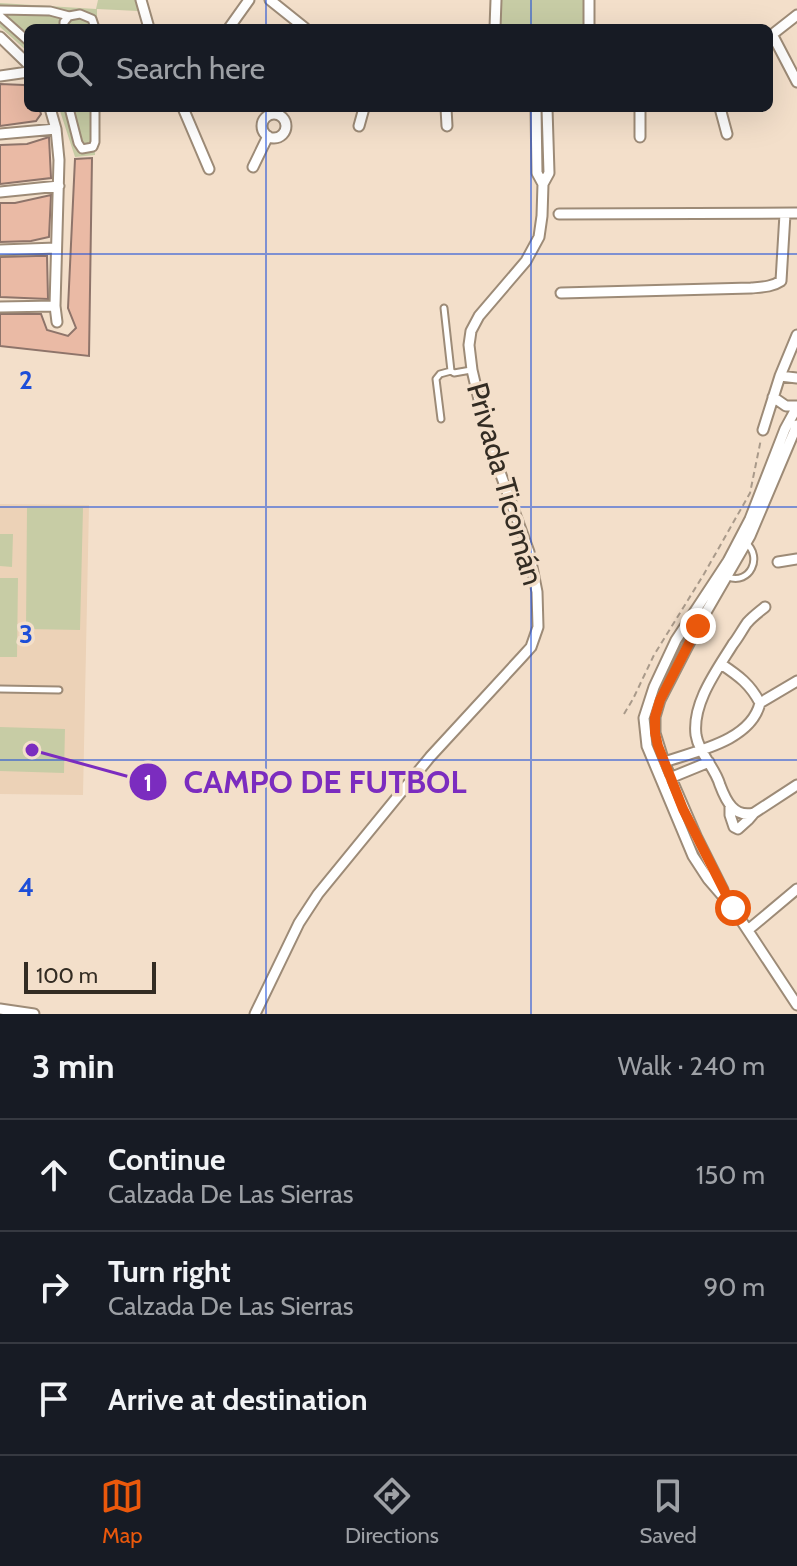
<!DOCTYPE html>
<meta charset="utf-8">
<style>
body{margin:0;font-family:Cabin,sans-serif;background:#242831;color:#f1f3f6}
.scale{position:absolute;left:24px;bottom:20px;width:132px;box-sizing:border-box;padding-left:8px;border:4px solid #332c23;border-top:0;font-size:22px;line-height:28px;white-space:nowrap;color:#332c23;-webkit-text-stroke:6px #f3dfca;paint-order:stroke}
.stop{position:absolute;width:24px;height:24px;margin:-18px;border:6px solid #ea580c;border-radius:50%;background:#fff}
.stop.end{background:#ea580c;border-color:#fff;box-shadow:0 2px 8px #0008}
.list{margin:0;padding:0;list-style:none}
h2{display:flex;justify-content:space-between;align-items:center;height:104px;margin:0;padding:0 32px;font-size:34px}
h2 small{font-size:26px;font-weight:400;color:#9ea1a6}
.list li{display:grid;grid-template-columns:52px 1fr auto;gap:24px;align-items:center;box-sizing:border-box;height:112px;padding:0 32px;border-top:2px solid #363941}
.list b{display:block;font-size:30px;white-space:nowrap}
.list p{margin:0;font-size:26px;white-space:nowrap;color:#9ea1a6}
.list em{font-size:26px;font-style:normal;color:#9ea1a6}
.icon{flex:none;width:44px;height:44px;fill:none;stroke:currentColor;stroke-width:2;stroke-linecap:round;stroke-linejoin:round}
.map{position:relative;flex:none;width:797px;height:1014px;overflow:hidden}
.search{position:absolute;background:#171b24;box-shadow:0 8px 32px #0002;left:24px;right:24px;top:24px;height:88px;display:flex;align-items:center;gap:20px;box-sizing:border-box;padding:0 28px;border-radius:12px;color:#9ea1a6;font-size:30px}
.sheet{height:440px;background:#171b24}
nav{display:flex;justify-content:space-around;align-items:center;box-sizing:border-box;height:112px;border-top:2px solid #363941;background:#171b24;font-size:22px;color:#9ea1a6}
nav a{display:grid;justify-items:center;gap:4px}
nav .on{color:#ea580c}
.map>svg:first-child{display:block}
.built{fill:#ecd2b7}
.green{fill:#c7cca5}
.building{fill:#eabaa5;stroke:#8e746a;stroke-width:2}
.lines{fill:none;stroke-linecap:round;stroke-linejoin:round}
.service-casing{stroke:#9d8b77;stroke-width:9}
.pedestrian-casing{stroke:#9d8b77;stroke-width:11}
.minor-casing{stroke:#9d8b77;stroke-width:13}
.path{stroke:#a99a8a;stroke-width:2;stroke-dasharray:6 4;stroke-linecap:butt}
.service{stroke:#fff;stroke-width:5}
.pedestrian{stroke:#fff;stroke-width:7}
.minor{stroke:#fff;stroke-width:9}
.route{stroke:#ea580c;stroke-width:10}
.grid{fill:none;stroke:#1d4ed8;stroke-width:2;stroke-opacity:0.55}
.labels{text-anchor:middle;stroke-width:7;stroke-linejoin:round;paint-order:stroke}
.street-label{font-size:30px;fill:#332c23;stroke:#f3dfca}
.grid-label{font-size:26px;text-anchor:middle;font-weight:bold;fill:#1d4ed8;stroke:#f3dfca;stroke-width:7;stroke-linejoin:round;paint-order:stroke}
.leader{fill:none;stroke:#7b2cbf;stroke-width:3}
.callout-dot{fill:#7b2cbf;stroke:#f3dfca;stroke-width:3}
.mark-label{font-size:24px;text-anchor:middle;font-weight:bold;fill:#fff}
.callout-label{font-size:32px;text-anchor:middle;font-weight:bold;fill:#7b2cbf;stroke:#f3dfca;stroke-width:7;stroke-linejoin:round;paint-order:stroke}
</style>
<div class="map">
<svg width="797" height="1014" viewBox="0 0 797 1014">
<rect width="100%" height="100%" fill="#f3dfca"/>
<path class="built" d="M0,504L89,505L83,795L0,794Z"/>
<path class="green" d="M98,0H135L138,11L97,9V28H28V52L0,27V3L96,9Z
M499,0H585L584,28H499Z
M59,108H96L95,155L75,157Z
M27,508H83L80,630L26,629Z
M0,534H13L12,567L0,566Z
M0,578H18L17,657H0Z
M0,727L65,729L64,773L0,771Z"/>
<path class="building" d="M0,84L24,85L28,90V108H39L41,114L36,121L0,126Z
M49,137L51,178L0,184V145L27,144Z
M92,158L89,356L0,346V314H41L47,330L68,336L76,328L68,308L75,159Z
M51,195L49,237L31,241L0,242V203H15Z
M36,256H47L48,299L0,297V257Z"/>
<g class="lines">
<g class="service-casing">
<path id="service" d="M444,308L451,371L454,373L471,370
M441,419L436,379L440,374L451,371
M728,577C750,585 763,557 746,543
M0,689L59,690"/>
</g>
<g class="pedestrian-casing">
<path id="pedestrian" d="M0,10L50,11L69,16
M0,16L28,41
M64,28V22L69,16L80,14L92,19L95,28
M69,108L78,143L82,149L93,147L95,142V108"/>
</g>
<g class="minor-casing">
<path id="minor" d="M141,0L149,28
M270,0L305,28
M229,28L249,0
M495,28L496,0
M589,28V0
M773,36L797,82
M0,37L28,64
M769,37L797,15
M0,76L28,72
M50,108L56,129L59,160L55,306L57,322
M183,108L209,169
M446,108L447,126
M536,108L537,173L543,184
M720,108L727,134
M262 126a12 12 0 1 1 24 0a12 12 0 1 1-24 0Z
M359,126L364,108
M0,134L56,129
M640,137V108
M253,167L268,136
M0,192L59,186
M559,214L797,213
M0,250L56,248
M561,293L751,288C762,287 772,287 781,281L785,214
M0,307L55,306
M780,376L797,378
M773,397L786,406H797
M797,407L785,429L750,519L728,561L676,640L654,687L644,718L647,746L693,856L708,879L733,908L797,1005
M763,430L780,376L797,335
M778,562L797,559
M765,607C759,612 752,617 747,623C742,630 738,638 733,644C717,670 692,703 696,735C699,754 715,767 720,785C726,801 734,818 754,813L797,785
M760,703L797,681
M664,762C696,751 751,741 760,703C750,684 739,676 721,664
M670,778L709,762
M730,805V815L734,827L738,829L748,820L754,813
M723,890L697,838L664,762L655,733V717L660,700L698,626L750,536L797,425
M748,930L797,889
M0,1009L34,1014
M255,1014L299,923L318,894L430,757L522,657L531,647L538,627L537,592L529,552L489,442L472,370L469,345L471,331L479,316L526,261L539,237L542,216L543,184L549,173L547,108"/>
</g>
<path class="path" d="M624,714L633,699L654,655L704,574L750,493L761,439"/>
<use href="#service" class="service"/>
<use href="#pedestrian" class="pedestrian"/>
<use href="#minor" class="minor"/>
</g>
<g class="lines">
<path class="route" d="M698,626L660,700L655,717V733L658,746L683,809L733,908"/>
</g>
<path class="grid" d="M266,0V28M531,0V28M266,108V1014M531,108V1014M0,254H797M0,507H797M0,760H797"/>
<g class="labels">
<g class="street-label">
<text transform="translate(505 484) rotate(74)" y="10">Privada Ticomán</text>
</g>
</g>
<g class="grid-label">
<text x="26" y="389">2</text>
<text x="26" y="643">3</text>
<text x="26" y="896">4</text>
</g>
<path class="leader" d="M32 750L148 782"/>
<g class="callout-dot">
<circle cx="32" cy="750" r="8"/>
<circle cx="148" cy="782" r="20"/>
</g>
<g class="mark-label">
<text x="148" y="791">1</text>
</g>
<g class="callout-label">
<text x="325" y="793">CAMPO DE FUTBOL</text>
</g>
</svg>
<div class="scale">100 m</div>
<div class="stop" style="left:733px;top:908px"></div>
<div class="stop end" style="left:698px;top:626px"></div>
<div class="search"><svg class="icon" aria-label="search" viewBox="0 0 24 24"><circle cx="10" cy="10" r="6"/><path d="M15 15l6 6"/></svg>Search here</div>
</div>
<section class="sheet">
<h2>3 min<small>Walk · 240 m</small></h2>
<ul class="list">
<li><svg class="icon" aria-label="ahead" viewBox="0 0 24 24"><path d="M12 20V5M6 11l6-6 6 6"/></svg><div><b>Continue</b><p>Calzada De Las Sierras</p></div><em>150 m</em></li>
<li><svg class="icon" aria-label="right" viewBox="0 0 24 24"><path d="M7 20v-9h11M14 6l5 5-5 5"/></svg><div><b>Turn right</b><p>Calzada De Las Sierras</p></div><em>90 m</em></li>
<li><svg class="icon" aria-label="arrive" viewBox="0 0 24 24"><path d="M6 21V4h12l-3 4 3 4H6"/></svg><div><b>Arrive at destination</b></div></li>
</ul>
</section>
<nav>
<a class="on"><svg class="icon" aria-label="map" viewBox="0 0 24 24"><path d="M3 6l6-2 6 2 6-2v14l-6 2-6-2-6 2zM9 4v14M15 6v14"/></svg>Map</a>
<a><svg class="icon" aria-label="directions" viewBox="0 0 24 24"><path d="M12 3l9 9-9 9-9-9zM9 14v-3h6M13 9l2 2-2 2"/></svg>Directions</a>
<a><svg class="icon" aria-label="saved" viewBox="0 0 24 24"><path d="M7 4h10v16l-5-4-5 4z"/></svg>Saved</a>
</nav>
